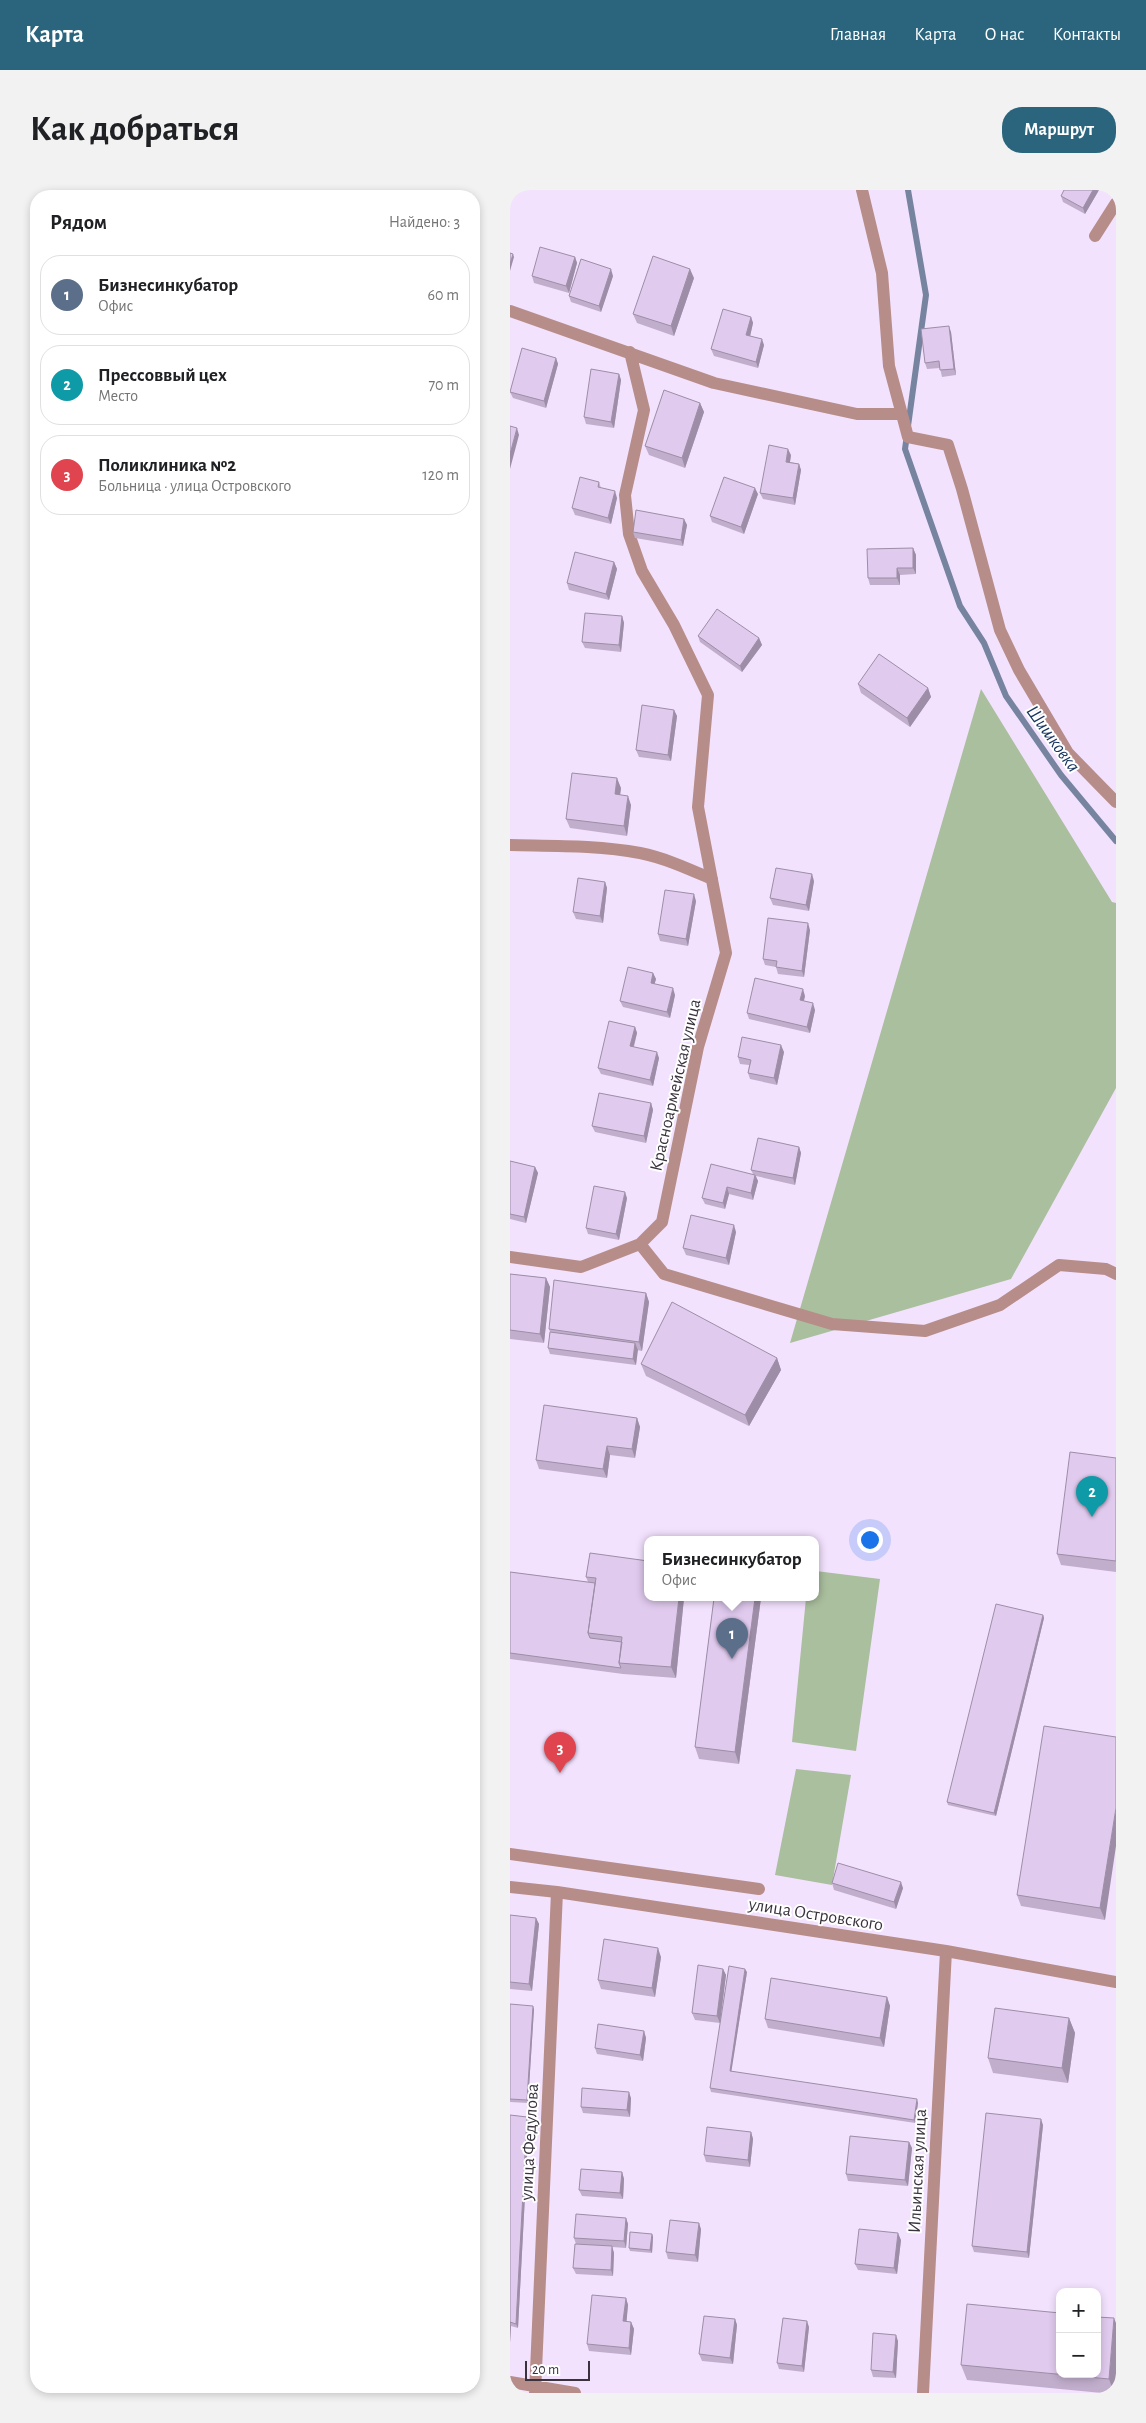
<!DOCTYPE html>
<html lang="ru">
<meta charset="utf-8">
<style>
body{margin:0;font-family:"Alegreya Sans",sans-serif;background:#f2f2f2;color:#202124}
.controls{position:absolute;right:15px;bottom:15px;display:grid;overflow:hidden;border-radius:10px;box-shadow:0 2px 8px #0003}
.controls button{width:45px;height:45px;display:grid;place-items:center;padding:0;border:0;border-bottom:1px solid #e0e0e0;background:#fff;color:#202124;font:25px sans-serif}
.scale{position:absolute;left:15px;bottom:12px;width:65px;box-sizing:border-box;padding-left:5px;border:2px solid #3a333e;border-top:0;font-size:14px;line-height:18px;white-space:nowrap;color:#3a333e;-webkit-text-stroke:4px #fff;paint-order:stroke}
.you{position:absolute;left:359px;top:1349px;width:18px;height:18px;margin:-12px;border:4px solid #fff;border-radius:50%;background:#1a73e8;box-shadow:0 0 0 8px #1a73e833}
.badge{display:grid;place-items:center;width:32px;height:32px;border-radius:50%;background:#2a657d;color:#fff;font-size:16px;font-weight:700}
.pin{position:absolute;translate:-50% -41px;filter:drop-shadow(0 1px 2px #0008)}
.pin::after{content:'';position:absolute;top:26px;width:18px;height:15px;background:inherit;clip-path:polygon(0 0,100% 0,50% 100%)}
.popup{position:absolute;left:134px;top:1346px;width:175px;height:65px;box-sizing:border-box;display:grid;place-content:center;border-radius:10px;background:#fff;filter:drop-shadow(0 1px 4px #0005);font-size:16px;white-space:nowrap;color:#757577}
.popup b{font-size:19px;color:#202124}
.popup::after{content:'';position:absolute;left:50%;top:100%;margin-left:-10px;border:10px solid transparent;border-top-color:#fff}
.list{margin:0;padding:0;list-style:none}
h2{display:flex;justify-content:space-between;align-items:center;height:65px;margin:0;padding:0 20px;font-size:21px}
h2 small{font-size:16px;font-weight:400;color:#757577}
.list li{display:grid;grid-template-columns:32px 1fr auto;gap:15px;align-items:center;box-sizing:border-box;height:80px;margin:0 10px 10px;padding:0 10px;border:1px solid #e0e0e0;border-radius:20px}
.list b{display:block;font-size:19px;white-space:nowrap}
.list p{margin:0;font-size:16px;white-space:nowrap;color:#757577}
.list em{font-size:16px;font-style:normal;color:#757577}
.map{position:relative;flex:none;width:606px;height:2203px;overflow:hidden;border-radius:20px}
header{display:flex;align-items:center;gap:30px;box-sizing:border-box;height:70px;padding:0 25px;background:#2a657d;color:#fff}
header strong{font-size:24px}
nav{display:flex;gap:28px;margin-inline-start:auto;font-size:18px}
.intro{display:flex;align-items:center;justify-content:space-between;box-sizing:border-box;height:120px;padding:0 30px}
h1{margin:0;font-size:35px}
.button{padding:12px 22px;border-radius:20px;background:#2a657d;color:#fff;font-size:18px;font-weight:700}
main{display:flex;gap:30px;padding:0 30px}
aside{flex:1;background:#fff;border-radius:20px;box-shadow:0 2px 8px #0003}
.map>svg:first-child{display:block}
.green{fill:#aabf9e}
.lines{fill:none;stroke-linecap:round;stroke-linejoin:round}
.stream{stroke:#76849f;stroke-width:6}
.minor{stroke:#b78d89;stroke-width:12}
.wall{fill:#c1aecd}
.shaded-wall{fill:#9d8da7}
.building{fill:#e0caee;stroke:#9d8da7}
.labels{text-anchor:middle;stroke-width:4;stroke-linejoin:round;paint-order:stroke}
.street-label{font-size:18px;fill:#3a333e;stroke:#fff}
.water-label{font-size:19px;font-style:italic;fill:#173561;stroke:#fff}
</style>
<header>
<strong>Карта</strong>
<nav><a>Главная</a><a>Карта</a><a>О нас</a><a>Контакты</a></nav>
</header>
<div class="intro"><h1>Как добраться</h1><a class="button">Маршрут</a></div>
<main>
<aside>
<h2>Рядом<small>Найдено: 3</small></h2>
<ul class="list">
<li><span class="badge" style="background:#5c6f8a">1</span><div><b>Бизнесинкубатор</b><p>Офис</p></div><em>60 m</em></li>
<li><span class="badge" style="background:#0f9aa8">2</span><div><b>Прессоввый цех</b><p>Место</p></div><em>70 m</em></li>
<li><span class="badge" style="background:#e0444e">3</span><div><b>Поликлиника №2</b><p>Больница · улица Островского</p></div><em>120 m</em></li>
</ul>
</aside>
<div class="map">
<svg width="606" height="2203" viewBox="0 0 606 2203">
<rect width="100%" height="100%" fill="#f3e2fe"/>
<path class="green" d="M471,499L602,712L606,713V898L501,1089L280,1153Z
M306,1381L370,1389L346,1561L282,1552L296,1408H306Z
M286,1579L341,1585L322,1695L265,1685Z"/>
<g class="lines">
<path class="stream" d="M398,0L416,105L398,236
M397,245L395,259L450,416L474,453L496,506L551,585L606,651"/>
<path class="minor" d="M352,0L372,83L379,176L398,247L438,255L452,299L490,440L509,480L558,563L606,612
M585,46L606,13
M0,121L204,193L347,224H392
M120,162L134,220L115,305L119,344L132,381L164,435L198,505L188,617L216,763L188,857L152,1032L130,1054
M0,655C43,656 88,655 130,663C155,668 179,679 202,689
M0,1067L71,1077L130,1054L154,1084L322,1134L415,1141L490,1115L549,1075L596,1079L606,1084
M0,1664L249,1699
M0,1697L47,1702L436,1761L606,1792
M0,2192L65,2203
M25,2203L47,1702
M413,2203L436,1761"/>
</g>
<path class="wall" d="M589,0L575,24L553,12L551,6Z
M65,67L67,73L59,103L24,93L22,86Z
M103,86L91,122L61,112L59,106Z
M184,88L164,146L127,133L123,124Z
M241,127L243,133L240,146L254,155L248,178L204,166L201,159Z
M441,142L446,185L432,187L430,178L417,179L415,173Z
M46,168L48,174L36,218L3,208L0,202Z
M109,184L111,190L104,238L76,234L74,227Z
M190,213L194,222L175,278L139,265L135,256Z
M281,265L280,272L289,274L291,280L285,315L253,309L250,303Z
M89,292L91,298L107,308L101,334L65,325L62,318Z
M248,304L234,344L202,332L200,326Z
M174,329L177,335L173,356L125,348L123,342Z
M403,358L406,365V384L390,385V395H360L358,388Z
M104,372L107,379L99,410L59,400L57,393Z
M112,426L114,433L111,462L75,458L72,452Z
M188,446L249,448L252,455L232,482L190,452Z
M348,494L418,498L421,507L400,537L351,503Z
M164,520L167,526L161,571L129,567L126,560Z
M111,598L110,605L121,615L117,646L60,638L56,629Z
M304,691L299,721L263,715L260,708Z
M95,692L97,698L93,733L66,729L63,722Z
M186,711L178,756L150,751L148,744Z
M300,740L294,787L268,784L266,777L255,775L253,769Z
M143,783L146,789L144,794L165,805L160,828L113,817L110,811Z
M295,806L294,811L305,820L300,843L239,829L237,823Z
M125,837L127,843L124,857L149,868L143,896L91,884L88,878Z
M274,862L267,895L240,889L238,883L239,875L230,874L228,867Z
M141,913L143,920L136,953L85,942L82,936Z
M289,957L291,963L285,995L246,986L248,991L243,1010L219,1004L215,1019L195,1014L192,1008L243,984L241,980Z
M0,971L25,977L28,983L16,1033L0,1029Z
M117,1008L109,1050L78,1044L76,1038Z
M226,1042L219,1075L176,1065L173,1058Z
M0,1084L36,1088L40,1097L34,1153L0,1149Z
M136,1103L139,1112L132,1161L127,1160L126,1175L40,1164L38,1158L40,1142L39,1139Z
M267,1168L271,1180L239,1236L136,1186L131,1174Z
M127,1228L130,1237L125,1268L100,1265L97,1288L29,1279L26,1270Z
M606,1268V1382L551,1375L547,1364Z
M80,1363L138,1408H174L166,1488L113,1484L0,1469V1382L78,1392L76,1387Z
M204,1408H251L229,1574L189,1569L185,1557Z
M533,1425L534,1428L486,1626L438,1615L437,1612Z
M606,1547L595,1730L511,1716L507,1705Z
M322,1693L393,1698L386,1719L324,1700Z
M0,1725L26,1728L29,1734L22,1801L0,1799Z
M151,1767L145,1807L91,1799L88,1790Z
M213,1779L216,1785L210,1833L185,1830L182,1823Z
M237,1782L221,1881L408,1913L405,1933L201,1902L200,1898Z
M377,1807L380,1816L374,1857L258,1838L255,1829Z
M0,1814L24,1819L18,1913L0,1912Z
M559,1828L565,1843L558,1893L483,1883L478,1868Z
M134,1841L136,1848L133,1871L87,1864L85,1858Z
M121,1908L120,1927L73,1923L71,1917Z
M0,1925L17,1927L19,1930L8,2138L1,2136L0,2153Z
M533,1935L519,2068L464,2062L462,2056Z
M241,1942L243,1949L240,1977L196,1972L194,1965Z
M399,1952L402,1958L398,1996L338,1991L336,1984Z
M112,1982L114,1989L113,2009L72,2006L69,2000Z
M116,2028L118,2034L116,2058L102,2057L104,2063L103,2086L66,2084L63,2078L94,2056L66,2054L64,2048Z
M191,2039L188,2072L158,2069L156,2062Z
M142,2044L143,2047L142,2063L120,2061L119,2058Z
M391,2050L387,2084L348,2080L345,2074Z
M116,2108L118,2115L116,2132H121L124,2139L121,2165L79,2161L77,2154Z
M587,2127L604,2203H592L457,2190L451,2175Z
M225,2129L227,2135L223,2174L192,2171L189,2164Z
M299,2137L294,2182L269,2179L267,2173Z
M388,2151L386,2188L363,2187L361,2180Z"/>
<path class="shaded-wall" d="M583,0H589L575,24L573,18Z
M3,64L4,67L0,81V74Z
M65,67L67,73L59,103L56,96Z
M101,79L103,86L91,122L89,116Z
M180,79L184,88L164,146L161,136Z
M241,127L243,133L239,151L236,145Z
M439,136L441,142L446,185L444,179Z
M252,149L254,155L248,178L246,172Z
M46,168L48,174L36,218L34,211Z
M109,184L111,190L104,238L101,232Z
M190,213L194,222L175,278L172,268Z
M7,238L9,245L0,279V264Z
M278,259L281,265L279,278L276,272Z
M289,274L291,280L285,315L283,308Z
M245,298L248,304L234,344L231,337Z
M105,301L107,308L101,334L98,328Z
M174,329L177,335L173,356L171,350Z
M403,358L406,365V384L403,378Z
M104,372L107,379L99,410L96,404Z
M387,378L390,385V395L387,388Z
M112,426L114,433L111,462L109,455Z
M249,448L252,455L232,482L230,476Z
M418,498L421,507L400,537L397,528Z
M164,520L167,526L161,571L158,565Z
M107,588L111,598L109,613L105,604Z
M118,606L121,615L117,646L114,636Z
M302,684L304,691L299,721L296,715Z
M95,692L97,698L93,733L90,726Z
M184,704L186,711L178,756L176,749Z
M298,733L300,740L294,787L292,781Z
M143,783L146,789L143,800L141,793Z
M163,798L165,805L160,828L157,822Z
M293,799L295,806L292,817L290,810Z
M303,813L305,820L300,843L297,837Z
M125,837L127,843L122,862L120,856Z
M271,855L274,862L267,895L264,888Z
M147,862L149,868L143,896L140,890Z
M141,913L143,920L136,953L134,946Z
M289,957L291,963L285,995L283,988Z
M25,977L28,983L16,1033L14,1027Z
M245,985L248,991L243,1010L241,1003Z
M217,997L219,1004L215,1019L213,1013Z
M115,1002L117,1008L109,1050L106,1044Z
M224,1035L226,1042L219,1075L216,1068Z
M36,1088L40,1097L34,1153L30,1144Z
M136,1103L139,1112L132,1161L129,1152Z
M125,1153L128,1160L126,1175L123,1169Z
M267,1168L271,1180L239,1236L235,1225Z
M127,1228L130,1237L125,1268L122,1259Z
M97,1256L100,1265L97,1288L93,1279Z
M169,1408H174L166,1488L161,1477Z
M245,1408H251L229,1574L225,1562Z
M533,1425L534,1428L486,1626L484,1623Z
M606,1618V1656L595,1730L590,1718Z
M391,1692L393,1698L386,1719L384,1712Z
M26,1728L29,1734L22,1801L19,1794Z
M148,1758L151,1767L145,1807L142,1798Z
M213,1779L216,1785L210,1833L207,1826Z
M235,1779L237,1782L221,1884L220,1881Z
M377,1807L380,1816L374,1857L370,1848Z
M23,1816L24,1819L18,1913L17,1910Z
M559,1828L565,1843L558,1893L552,1878Z
M134,1841L136,1848L133,1871L130,1865Z
M119,1902L121,1908L120,1927L117,1920Z
M407,1909L408,1913L405,1933L404,1930Z
M17,1927L19,1930L8,2138L6,2134Z
M531,1929L533,1935L519,2068L517,2062Z
M241,1942L243,1949L240,1977L238,1970Z
M399,1952L402,1958L398,1996L395,1990Z
M112,1982L114,1989L113,2009L110,2003Z
M116,2028L118,2034L116,2058L114,2051Z
M189,2033L191,2039L188,2072L185,2065Z
M388,2043L391,2050L387,2084L384,2078Z
M142,2044L143,2047L142,2063L140,2060Z
M102,2056L104,2063L103,2086L101,2080Z
M116,2108L118,2115L116,2138L113,2131Z
M604,2128L606,2133V2184L604,2203L599,2189Z
M225,2129L227,2135L223,2174L220,2168Z
M297,2131L299,2137L294,2182L292,2176Z
M0,2132L1,2136L0,2153Z
M121,2132L124,2139L121,2165L119,2158Z
M386,2145L388,2151L386,2188L383,2182Z"/>
<path class="building" d="M554,0H583L573,18L551,6Z
M30,57L65,67L56,96L22,86Z
M0,63L3,64L0,74Z
M143,66L180,79L161,136L123,124Z
M71,69L101,79L89,116L59,106Z
M213,119L241,127L236,145L252,149L246,172L201,159Z
M439,136L444,179L430,180L429,171L415,173L411,139Z
M12,158L46,168L34,211L0,202Z
M81,179L109,184L101,232L74,227Z
M154,200L190,213L172,268L135,256Z
M0,236L7,238L0,264Z
M259,255L278,259L276,272L289,274L283,308L250,303Z
M70,287L89,292L88,297L105,301L98,328L62,318Z
M214,287L245,298L231,337L200,326Z
M126,320L174,329L171,350L123,342Z
M403,358V378H387V388H358L357,359Z
M65,362L104,372L96,404L57,393Z
M207,419L249,448L230,476L188,446Z
M75,423L112,426L109,455L72,452Z
M369,464L418,498L397,528L348,494Z
M132,515L164,520L158,565L126,560Z
M62,583L107,588L105,604L118,606L114,636L56,629Z
M266,678L302,684L296,715L260,708Z
M68,688L95,692L90,726L63,722Z
M155,700L184,704L176,749L148,744Z
M258,728L298,733L292,781L266,777L267,771L253,769Z
M118,777L143,783L141,793L163,798L157,822L110,811Z
M245,788L293,799L290,810L303,813L297,837L237,823Z
M99,831L125,837L120,856L147,862L140,890L88,878Z
M232,847L271,855L264,888L238,883L241,870L228,867Z
M89,903L141,913L134,946L82,936Z
M248,948L289,957L283,988L241,980Z
M0,971L25,977L14,1027L0,1024Z
M201,974L245,985L241,1003L217,997L213,1013L192,1008Z
M84,996L115,1002L106,1044L76,1038Z
M181,1025L224,1035L216,1068L173,1058Z
M0,1084L36,1088L30,1144L0,1140Z
M44,1090L136,1103L129,1152L39,1139Z
M162,1112L267,1168L235,1225L131,1174Z
M40,1142L125,1153L123,1169L38,1158Z
M34,1215L127,1228L122,1259L97,1256L93,1279L26,1270Z
M560,1262L606,1268V1371L547,1364Z
M80,1363L138,1371V1408H169L161,1477L109,1473L112,1447L78,1443L86,1388L76,1387Z
M0,1382L85,1393L78,1443L80,1448L112,1452L109,1473L111,1478L0,1463Z
M204,1408H245L225,1562L185,1557Z
M486,1414L533,1425L484,1623L437,1612Z
M534,1536L606,1547V1618L590,1718L507,1705Z
M328,1673L391,1692L384,1712L322,1693Z
M0,1725L26,1728L19,1794L0,1792Z
M94,1749L148,1758L142,1798L88,1790Z
M188,1775L213,1779L207,1826L182,1823Z
M219,1776L235,1779L220,1881L407,1909L404,1930L200,1898Z
M261,1788L377,1807L370,1848L255,1829Z
M0,1814L23,1816L17,1910L0,1909Z
M485,1818L559,1828L552,1878L478,1868Z
M88,1834L134,1841L130,1865L85,1858Z
M72,1898L119,1902L117,1920L71,1917Z
M476,1923L531,1929L517,2062L462,2056Z
M0,1925L17,1927L6,2134L0,2132V2134Z
M197,1937L241,1942L238,1970L194,1965Z
M340,1946L399,1952L395,1990L336,1984Z
M71,1979L112,1982L110,2003L69,2000Z
M66,2024L116,2028L114,2051L64,2048Z
M160,2030L189,2033L185,2065L156,2062Z
M349,2039L388,2043L384,2078L345,2074Z
M120,2042L142,2044L140,2060L119,2058Z
M65,2054L102,2056L101,2080L63,2078Z
M82,2105L116,2108L113,2131L121,2132L119,2158L77,2154Z
M457,2114L550,2123V2184H587V2127L604,2128L599,2189L451,2175Z
M194,2126L225,2129L220,2168L189,2164Z
M273,2128L297,2131L292,2176L267,2173Z
M363,2143L386,2145L383,2182L361,2180Z"/>
<g class="labels">
<g class="street-label">
<text transform="translate(165 895) rotate(-77)" y="6">Красноармейская улица</text>
<text transform="translate(306 1724) rotate(9)" y="6">улица Островского</text>
<text transform="translate(19 1952) rotate(-87)" y="6">улица Федулова</text>
<text transform="translate(407 1981) rotate(-87)" y="6">Ильинская улица</text>
</g>
<g class="water-label">
<text transform="translate(544 548) rotate(54)" y="7">Шишковка</text>
</g>
</g>
</svg>
<div class="controls">
<button>+</button>
<button>−</button>
</div>
<div class="scale">20 m</div>
<div class="you"></div>
<div class="pin badge" style="left:222px;top:1469px;background:#5c6f8a">1</div>
<div class="popup"><b>Бизнесинкубатор</b>Офис</div>
<div class="pin badge" style="left:582px;top:1327px;background:#0f9aa8">2</div>
<div class="pin badge" style="left:50px;top:1583px;background:#e0444e">3</div>
</div>
</main>
